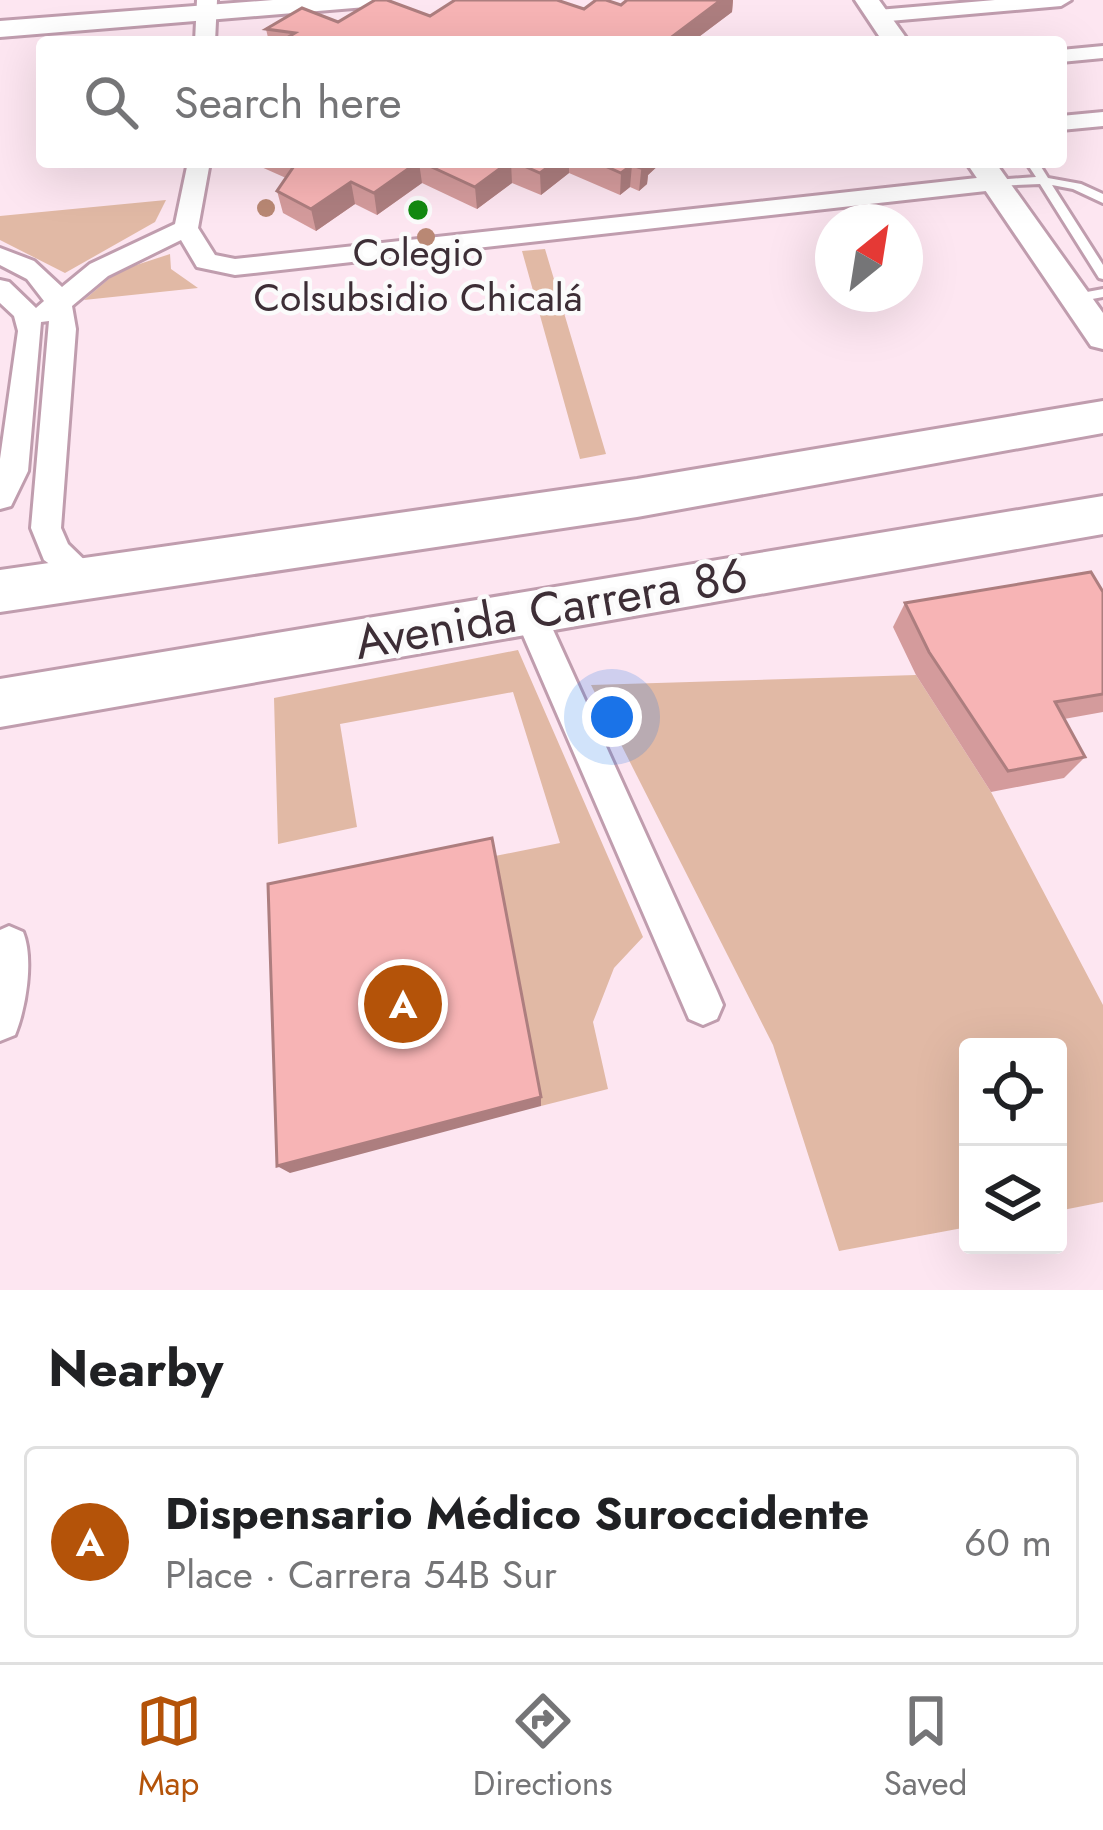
<!DOCTYPE html>
<meta charset="utf-8">
<style>
body{margin:0;font-family:Jost,sans-serif;background:#f2f2f2;color:#202124}
.controls{position:absolute;right:36px;bottom:36px;display:grid;overflow:hidden;border-radius:12px;box-shadow:0 12px 48px #0002}
.controls button{width:108px;height:108px;display:grid;place-items:center;padding:0;border:0;border-bottom:3px solid #e0e0e0;background:#fff;color:#202124;font:60px sans-serif}
.compass{position:absolute;left:815px;top:204px;width:108px;height:108px;border-radius:50%;background:#fff;box-shadow:0 12px 48px #0002;rotate:30deg}
.you{position:absolute;left:612px;top:717px;width:42px;height:42px;margin:-30px;border:9px solid #fff;border-radius:50%;background:#1a73e8;box-shadow:0 0 0 18px #1a73e833}
.badge{display:grid;place-items:center;width:78px;height:78px;border-radius:50%;background:#b45309;color:#fff;font-size:39px;font-weight:700}
.pin{position:absolute;translate:-50% -50%;border:6px solid #fff;box-shadow:0 3px 12px #0006}
.list{margin:0;padding:0;list-style:none}
h2{display:flex;justify-content:space-between;align-items:center;height:156px;margin:0;padding:0 48px;font-size:51px}
h2 small{font-size:39px;font-weight:400;color:#757577}
.list li{display:grid;grid-template-columns:78px 1fr auto;gap:36px;align-items:center;box-sizing:border-box;height:192px;margin:0 24px 24px;padding:0 24px;border:3px solid #e0e0e0;border-radius:12px}
.list b{display:block;font-size:45px;white-space:nowrap}
.list p{margin:0;font-size:39px;white-space:nowrap;color:#757577}
.list em{font-size:39px;font-style:normal;color:#757577}
.icon{flex:none;width:66px;height:66px;fill:none;stroke:currentColor;stroke-width:2;stroke-linecap:round;stroke-linejoin:round}
.map{position:relative;flex:none;width:1103px;height:1290px;overflow:hidden}
.search{position:absolute;background:#fff;box-shadow:0 12px 48px #0002;left:36px;right:36px;top:36px;height:132px;display:flex;align-items:center;gap:30px;box-sizing:border-box;padding:0 42px;border-radius:12px;color:#757577;font-size:45px}
.sheet{height:372px;background:#fff}
nav{display:flex;justify-content:space-around;align-items:center;box-sizing:border-box;height:168px;border-top:3px solid #e0e0e0;background:#fff;font-size:33px;color:#757577}
nav a{display:grid;justify-items:center;gap:6px}
nav .on{color:#b45309}
.map>svg:first-child{display:block}
.green{fill:#e1b9a5}
.lines{fill:none;stroke-linecap:round;stroke-linejoin:round}
.service-casing{stroke:#c09dae;stroke-width:6}
.minor-casing{stroke:#c09dae;stroke-width:6}
.tertiary-casing{stroke:#c09dae;stroke-width:6}
.primary-casing{stroke:#c09dae;stroke-width:6}
.service{fill:#fff;fill-rule:evenodd}
.minor{fill:#fff;fill-rule:evenodd}
.tertiary{fill:#fff;fill-rule:evenodd}
.primary{fill:#fff;fill-rule:evenodd}
.tree{fill:#b98874}
.wall{fill:#d49b9c}
.shaded-wall{fill:#ad7e7f}
.building{fill:#f7b4b5;stroke:#ad7e7f;stroke-width:3}
.poi-dot{fill:#138a11;stroke:#fbfbfb;stroke-width:4.5}
.labels{text-anchor:middle;stroke-width:9;stroke-linejoin:round;paint-order:stroke}
.far-poi-label{font-size:39px;fill:#3d2e36;stroke:#fbfbfb}
.street-label{font-size:48px;fill:#3d2e36;stroke:#fbfbfb}
</style>
<div class="map">
<svg width="1103" height="1290" viewBox="0 0 1103 1290">
<rect width="100%" height="100%" fill="#fde6f1"/>
<path class="green" d="M166,200L155,222L65,273L0,240V216Z
M545,249L606,454L580,459L522,251Z
M170,254L171,269L198,288L84,300L118,271Z
M518,650L643,937L614,968L593,1022L608,1089L541,1106L495,856L560,843L513,692L340,724L357,827L278,844L274,698Z
M916,675L991,792L1103,1005V1202L1058,1211V1047H968V1227L839,1251L773,1045L591,685Z"/>
<g class="lines">
<g class="service-casing">
<path id="service" d="M1026,162H1038L1048,178L1081,184L1103,194V203L1073,189L1052,185L1103,265V279L1099,278L1040,184L995,186L989,183L995,180L1036,177Z
M1103,289V297L1076,302L1070,298L1071,295Z"/>
</g>
<g class="minor-casing">
<path id="minor" d="M197,0H217L215,42H195Z
M995,0H1071L1061,6L878,22L868,16L878,10Z
M1103,46V58L1061,62V50Z
M1103,112V126L1061,130V116Z
M188,162H210L198,228L215,255L235,259L995,176L1007,183L995,190L235,275L197,267L181,240L108,276L72,306L76,329L61,528L68,544L102,577L97,586L86,590L44,560L31,528L49,321L41,322L28,471L11,506L0,509V459L18,331L14,316L0,303V280L9,282L36,308L44,301L27,279L0,265V248L34,261L62,287L90,264L175,224Z
M529,599L540,603L545,612L717,991L723,1005L717,1019L703,1025L689,1019L513,612L518,603Z
M9,926L23,932C34,959 26,1008 15,1035L0,1041V930Z"/>
</g>
<g class="tertiary-casing">
<path id="tertiary" d="M273,0H378L366,7L0,37V21Z
M855,0H879L909,42H883Z
M966,162H995L1103,313V349L1091,346Z"/>
</g>
<g class="primary-casing">
<path id="primary" d="M1103,401V433L637,517L0,612V570L637,479Z
M1103,496V534L0,727V679Z"/>
</g>
<use href="#service" class="service"/>
<use href="#minor" class="minor"/>
<use href="#tertiary" class="tertiary"/>
<use href="#primary" class="primary"/>
</g>
<g class="tree">
<circle cx="266" cy="208" r="9"/>
<circle cx="426" cy="237" r="9"/>
</g>
<path class="wall" d="M627,0H733L732,12L692,42H269L266,29L430,16L584,9L621,5Z
M250,162H662L648,175L647,184L639,191L630,187L620,195L569,173L541,195L512,183L477,209L422,183L377,215L355,204L316,231L283,213L277,191L286,178Z
M1103,592V712L1064,719L1085,757L1064,778L991,792L916,675L893,627L905,603Z"/>
<path class="shaded-wall" d="M721,0H733L732,12L692,42H669V39Z
M419,162L422,183L377,215L374,193Z
M509,162H511L512,183L477,209L475,187Z
M555,162H569V173L541,195L540,173Z
M642,162H662L648,175L647,184L639,191Z
M632,165L630,187L620,195L621,173Z
M351,182L355,204L316,231L311,209Z
M541,1097V1106L290,1173L277,1166Z"/>
<path class="building" d="M375,0H387L430,16L455,0H557L584,9L596,0H606L621,5L627,0H721L669,39L677,42H280L295,33L266,29L302,8L338,22Z
M294,162H418L374,193L351,182L311,209L277,191L296,163Z
M421,162H509L475,187Z
M515,162H555L540,173Z
M596,162H649L641,168L632,165L621,173Z
M1091,572L1103,592V694L1055,702L1085,757L1008,771L929,652L905,603Z
M492,838L541,1097L277,1166L268,884Z"/>
<circle class="poi-dot" cx="418" cy="210" r="12"/>
<g class="labels">
<g class="far-poi-label">
<text x="418" y="266">Colegio<tspan x="418" dy="45">Colsubsidio Chicalá</tspan></text>
</g>
<g class="street-label">
<text transform="translate(551 608) rotate(-10)" y="17">Avenida Carrera 86</text>
</g>
</g>
</svg>
<div class="controls">
<button><svg class="icon" aria-label="locate" viewBox="0 0 24 24"><circle cx="12" cy="12" r="6"/><path d="M12 2v4M12 18v4M2 12h4M18 12h4"/></svg></button>
<button><svg class="icon" aria-label="layers" viewBox="0 0 24 24"><path d="M12 4l9 5-9 5-9-5zM3 14l9 5 9-5"/></svg></button>
</div>
<svg class="compass" viewBox="-18 -18 36 36"><path d="M0-13l5 13h-10z" fill="#e53935"/><path d="M0 13l5-13h-10z" fill="#757577"/></svg>
<div class="you"></div>
<div class="pin badge" style="left:403px;top:1004px">A</div>
<div class="search"><svg class="icon" aria-label="search" viewBox="0 0 24 24"><circle cx="10" cy="10" r="6"/><path d="M15 15l6 6"/></svg>Search here</div>
</div>
<section class="sheet">
<h2>Nearby<small></small></h2>
<ul class="list">
<li><span class="badge">A</span><div><b>Dispensario Médico Suroccidente</b><p>Place · Carrera 54B Sur</p></div><em>60 m</em></li>
</ul>
</section>
<nav>
<a class="on"><svg class="icon" aria-label="map" viewBox="0 0 24 24"><path d="M3 6l6-2 6 2 6-2v14l-6 2-6-2-6 2zM9 4v14M15 6v14"/></svg>Map</a>
<a><svg class="icon" aria-label="directions" viewBox="0 0 24 24"><path d="M12 3l9 9-9 9-9-9zM9 14v-3h6M13 9l2 2-2 2"/></svg>Directions</a>
<a><svg class="icon" aria-label="saved" viewBox="0 0 24 24"><path d="M7 4h10v16l-5-4-5 4z"/></svg>Saved</a>
</nav>
